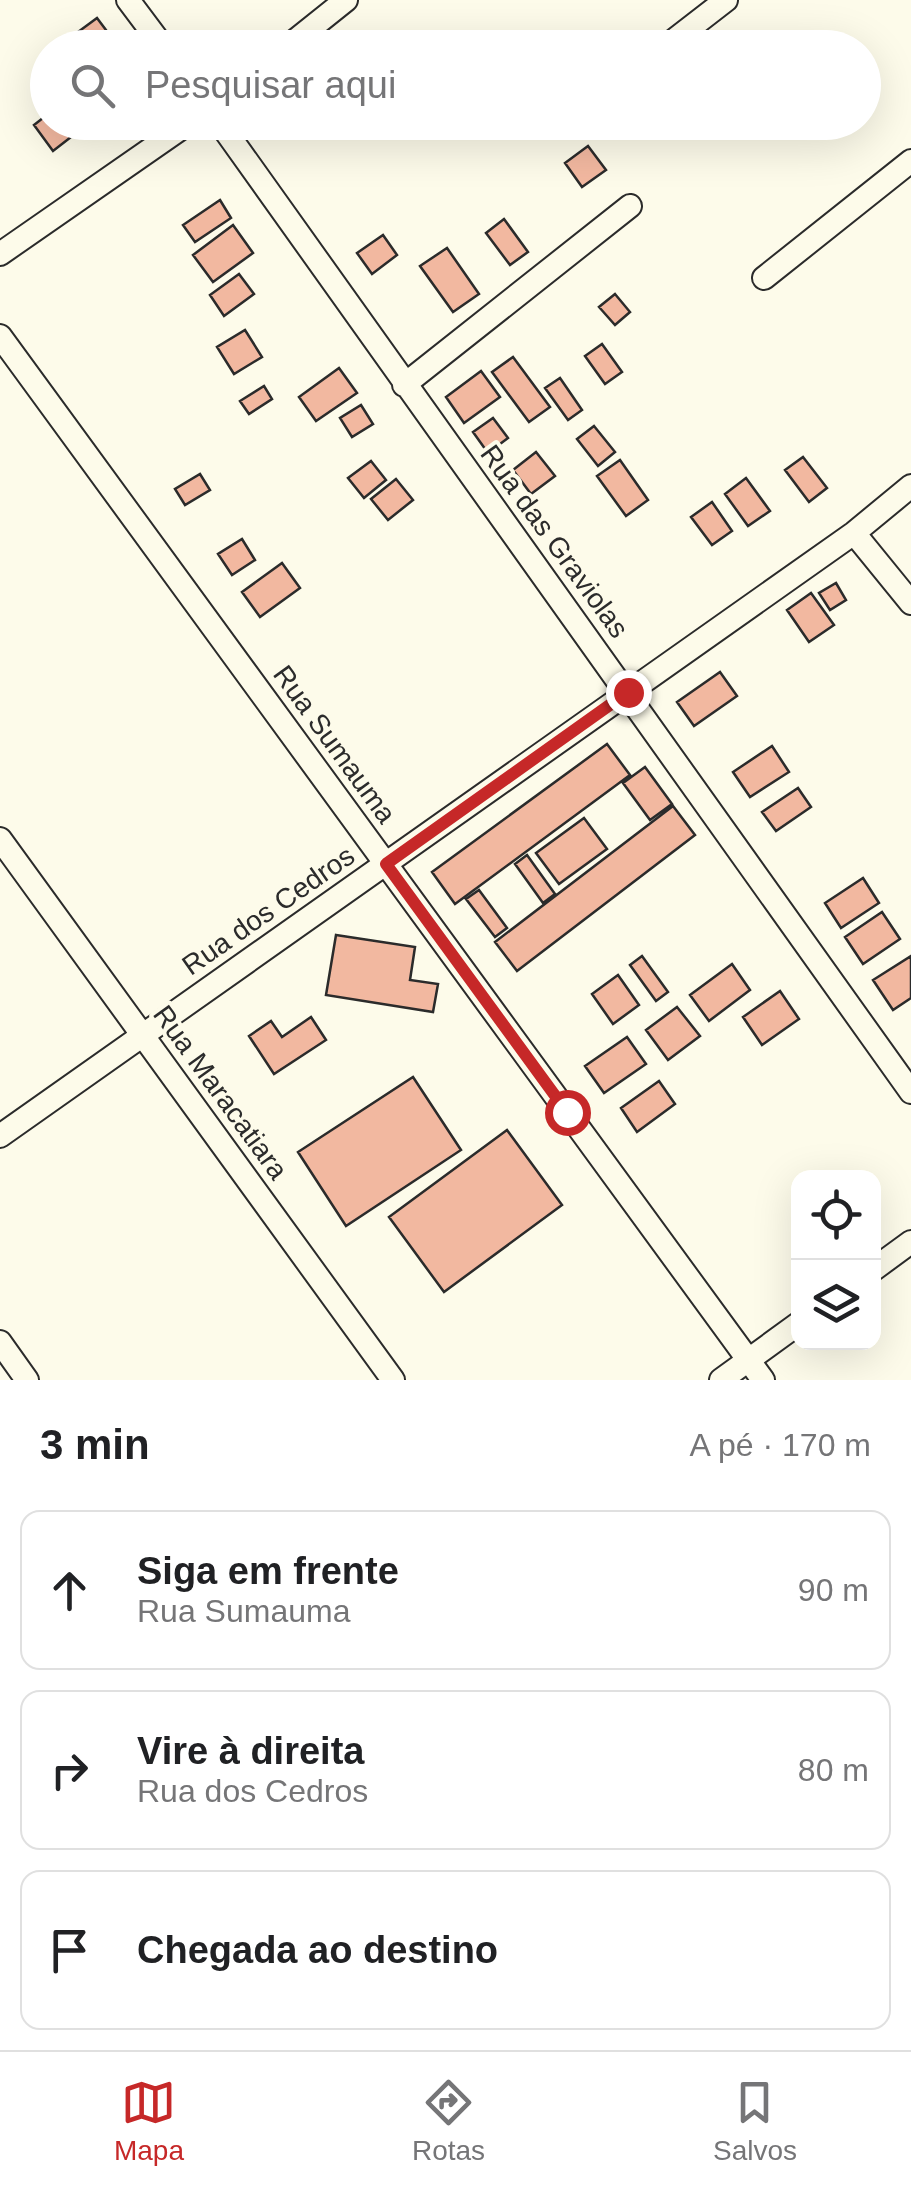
<!DOCTYPE html>
<html lang="pt">
<meta charset="utf-8">
<style>
body{margin:0;font-family:Helvetica,sans-serif;background:#f6f6f6;color:#202124}
.controls{position:absolute;right:30px;bottom:30px;display:grid;overflow:hidden;border-radius:20px;box-shadow:0 10px 40px #0002}
.controls button{width:90px;height:90px;display:grid;place-items:center;padding:0;border:0;border-bottom:2px solid #e0e0e0;background:#fff;color:#202124;font:50px sans-serif}
.stop{position:absolute;width:30px;height:30px;margin:-22px;border:8px solid #c62828;border-radius:50%;background:#fff}
.stop.end{background:#c62828;border-color:#fff;box-shadow:0 2px 10px #0008}
.list{margin:0;padding:0;list-style:none}
h2{display:flex;justify-content:space-between;align-items:center;height:130px;margin:0;padding:0 40px;font-size:42px}
h2 small{font-size:32px;font-weight:400;color:#757577}
.list li{display:grid;grid-template-columns:65px 1fr auto;gap:30px;align-items:center;box-sizing:border-box;height:160px;margin:0 20px 20px;padding:0 20px;border:2px solid #e0e0e0;border-radius:20px}
.list b{display:block;font-size:38px;white-space:nowrap}
.list p{margin:0;font-size:32px;white-space:nowrap;color:#757577}
.list em{font-size:32px;font-style:normal;color:#757577}
.icon{flex:none;width:55px;height:55px;fill:none;stroke:currentColor;stroke-width:2;stroke-linecap:round;stroke-linejoin:round}
.map{position:relative;flex:none;width:911px;height:1380px;overflow:hidden}
.search{position:absolute;background:#fff;box-shadow:0 10px 40px #0002;left:30px;right:30px;top:30px;height:110px;display:flex;align-items:center;gap:25px;box-sizing:border-box;padding:0 35px;border-radius:55px;color:#757577;font-size:38px}
.sheet{height:670px;background:#fff}
nav{display:flex;justify-content:space-around;align-items:center;box-sizing:border-box;height:140px;border-top:2px solid #e0e0e0;background:#fff;font-size:28px;color:#757577}
nav a{display:grid;justify-items:center;gap:5px}
nav .on{color:#c62828}
.map>svg:first-child{display:block}
.building{fill:#f2b8a0;stroke:#2b2b2b;stroke-width:2.5}
.lines{fill:none;stroke-linecap:round;stroke-linejoin:round}
.street-casing{stroke:#2b2b2b;stroke-width:26}
.street{stroke:#fdfbea;stroke-width:22}
.route{stroke:#c62828;stroke-width:12}
.labels{text-anchor:middle;stroke-width:8;stroke-linejoin:round;paint-order:stroke}
.street-label{font-size:28px;fill:#2b2b2b;stroke:#fdfbea}
</style>
<div class="map">
<svg width="911" height="1380" viewBox="0 0 911 1380">
<rect width="100%" height="100%" fill="#fdfbea"/>
<path class="building" d="M97,18L118,46L66,48L63,43Z
M48,114V122H60L71,137L53,151L34,125Z
M288,122H314L297,135Z
M588,146L606,170L582,187L565,163Z
M220,200L231,218L195,242L183,225Z
M504,219L528,252L510,265L486,233Z
M233,225L253,253L213,282L193,255Z
M383,235L397,255L372,274L357,253Z
M447,248L479,294L453,312L420,266Z
M239,274L254,294L224,316L210,295Z
M615,294L630,312L615,325L599,307Z
M245,330L262,357L234,374L217,347Z
M602,344L622,372L605,384L585,356Z
M513,357L550,407L529,422L492,372Z
M339,368L357,393L316,421L299,397Z
M481,371L500,397L464,423L446,397Z
M560,378L582,410L568,420L545,388Z
M264,386L272,399L249,414L240,401Z
M361,405L373,424L352,437L340,418Z
M493,418L508,438L488,453L473,432Z
M594,426L615,452L598,466L577,439Z
M536,452L555,476L531,494L513,470Z
M803,457L827,488L809,502L785,470Z
M620,460L648,500L626,516L597,476Z
M371,461L386,480L364,498L348,478Z
M200,474L210,490L185,505L175,489Z
M746,478L770,511L748,526L725,494Z
M396,479L413,500L388,520L371,499Z
M712,502L732,531L712,545L691,517Z
M242,539L255,560L232,575L218,554Z
M282,563L300,588L260,617L242,592Z
M836,583L846,600L830,610L819,593Z
M811,593L834,625L809,642L787,610Z
M720,672L737,696L694,726L677,702Z
M607,744L630,775L455,904L432,872Z
M772,746L789,772L750,797L733,772Z
M645,767L672,804L650,820L623,783Z
M798,788L811,807L776,831L762,812Z
M673,806L695,835L517,971L495,942Z
M584,818L607,849L559,884L536,853Z
M527,855L555,894L543,903L515,864Z
M863,878L879,903L841,928L825,903Z
M479,890L507,928L495,937L466,899Z
M882,912L900,939L863,964L845,937Z
M336,935L415,947L410,980L438,984L433,1012L326,995Z
M642,956L668,992L656,1001L630,965Z
M911,956V998L893,1010L873,980Z
M732,964L750,990L709,1021L690,995Z
M618,975L639,1005L613,1024L592,994Z
M780,991L799,1019L762,1045L743,1017Z
M677,1007L700,1036L668,1060L646,1030Z
M311,1017L326,1040L274,1074L249,1036L271,1021L282,1037Z
M627,1037L646,1064L604,1093L585,1066Z
M413,1077L461,1150L346,1226L298,1152Z
M659,1081L675,1104L637,1132L621,1108Z
M507,1130L562,1205L444,1292L389,1217Z"/>
<g class="lines">
<g class="street-casing">
<path id="street" d="M128,0L164,48
M286,48L346,0
M664,48L726,0
M219,122L911,1092
M0,254L190,122
M764,278L911,161
M0,336L763,1380
M404,385L630,206
M854,533L911,603
M0,839L393,1380
M0,1136L854,533L911,486
M874,1269L911,1242
M0,1342L27,1380
M721,1380L798,1324"/>
</g>
<use href="#street" class="street"/>
</g>
<g class="lines">
<path class="route" d="M567,1112L386,864L628,692"/>
</g>
<g class="labels">
<g class="street-label">
<text transform="translate(555 541) rotate(54)" y="10">Rua das Graviolas</text>
<text transform="translate(335 744) rotate(54)" y="10">Rua Sumauma</text>
<text transform="translate(268 910) rotate(-35)" y="10">Rua dos Cedros</text>
<text transform="translate(221 1092) rotate(54)" y="10">Rua Maracatiara</text>
</g>
</g>
</svg>
<div class="controls">
<button><svg class="icon" aria-label="locate" viewBox="0 0 24 24"><circle cx="12" cy="12" r="6"/><path d="M12 2v4M12 18v4M2 12h4M18 12h4"/></svg></button>
<button><svg class="icon" aria-label="layers" viewBox="0 0 24 24"><path d="M12 4l9 5-9 5-9-5zM3 14l9 5 9-5"/></svg></button>
</div>
<div class="stop" style="left:567px;top:1112px"></div>
<div class="stop end" style="left:628px;top:692px"></div>
<div class="search"><svg class="icon" aria-label="search" viewBox="0 0 24 24"><circle cx="10" cy="10" r="6"/><path d="M15 15l6 6"/></svg>Pesquisar aqui</div>
</div>
<section class="sheet">
<h2>3 min<small>A pé · 170 m</small></h2>
<ul class="list">
<li><svg class="icon" aria-label="ahead" viewBox="0 0 24 24"><path d="M12 20V5M6 11l6-6 6 6"/></svg><div><b>Siga em frente</b><p>Rua Sumauma</p></div><em>90 m</em></li>
<li><svg class="icon" aria-label="right" viewBox="0 0 24 24"><path d="M7 20v-9h11M14 6l5 5-5 5"/></svg><div><b>Vire à direita</b><p>Rua dos Cedros</p></div><em>80 m</em></li>
<li><svg class="icon" aria-label="arrive" viewBox="0 0 24 24"><path d="M6 21V4h12l-3 4 3 4H6"/></svg><div><b>Chegada ao destino</b></div></li>
</ul>
</section>
<nav>
<a class="on"><svg class="icon" aria-label="map" viewBox="0 0 24 24"><path d="M3 6l6-2 6 2 6-2v14l-6 2-6-2-6 2zM9 4v14M15 6v14"/></svg>Mapa</a>
<a><svg class="icon" aria-label="directions" viewBox="0 0 24 24"><path d="M12 3l9 9-9 9-9-9zM9 14v-3h6M13 9l2 2-2 2"/></svg>Rotas</a>
<a><svg class="icon" aria-label="saved" viewBox="0 0 24 24"><path d="M7 4h10v16l-5-4-5 4z"/></svg>Salvos</a>
</nav>
